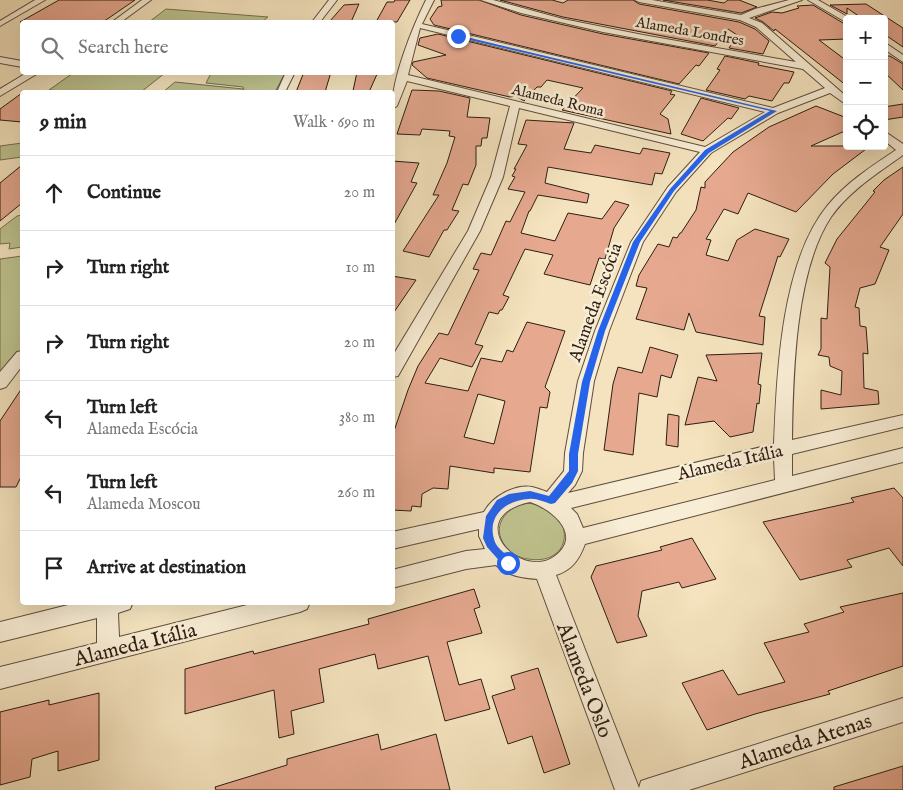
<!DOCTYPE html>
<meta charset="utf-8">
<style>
body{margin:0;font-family:"IM FELL English",serif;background:#f2f2f2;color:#222}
.controls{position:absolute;right:15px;top:15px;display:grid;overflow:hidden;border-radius:5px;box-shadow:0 5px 20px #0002}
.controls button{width:45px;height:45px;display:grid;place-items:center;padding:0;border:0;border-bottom:1px solid #e0e0e0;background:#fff;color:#222;font:25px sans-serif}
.stop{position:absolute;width:15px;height:15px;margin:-11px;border:4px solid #2563eb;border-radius:50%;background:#fff}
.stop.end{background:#2563eb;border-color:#fff;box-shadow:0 1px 5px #0008}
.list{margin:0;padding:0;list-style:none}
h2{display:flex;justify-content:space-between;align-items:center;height:65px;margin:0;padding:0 20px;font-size:21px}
h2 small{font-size:16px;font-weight:400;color:#767676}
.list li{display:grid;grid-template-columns:32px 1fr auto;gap:15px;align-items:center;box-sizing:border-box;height:75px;padding:0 20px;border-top:1px solid #e0e0e0}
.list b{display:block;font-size:19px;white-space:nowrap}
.list p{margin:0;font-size:16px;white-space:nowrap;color:#767676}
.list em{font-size:16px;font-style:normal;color:#767676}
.icon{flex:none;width:28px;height:28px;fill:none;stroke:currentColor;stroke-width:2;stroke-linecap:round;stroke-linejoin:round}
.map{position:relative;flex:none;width:903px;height:790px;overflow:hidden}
.search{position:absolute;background:#fff;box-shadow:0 5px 20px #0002;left:20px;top:20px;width:375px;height:55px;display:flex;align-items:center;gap:12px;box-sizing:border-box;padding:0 18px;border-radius:5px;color:#767676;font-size:19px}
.panel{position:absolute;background:#fff;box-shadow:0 5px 20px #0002;left:20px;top:90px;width:375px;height:515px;border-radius:5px}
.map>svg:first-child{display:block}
.green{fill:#bfc38f;stroke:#767050}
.building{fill:#e6a990;stroke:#2d1d12;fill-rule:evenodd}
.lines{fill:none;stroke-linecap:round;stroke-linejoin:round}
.minor-casing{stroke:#5f4e3d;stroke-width:2}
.minor{fill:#f8edd5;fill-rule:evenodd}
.route{fill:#2563eb}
.labels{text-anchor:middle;stroke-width:5;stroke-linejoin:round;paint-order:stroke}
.far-street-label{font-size:15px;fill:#2d1d12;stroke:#f8edd5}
.street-label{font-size:18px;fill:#2d1d12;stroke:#f8edd5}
.near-street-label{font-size:21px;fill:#2d1d12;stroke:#f8edd5}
</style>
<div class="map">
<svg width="903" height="790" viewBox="0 0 903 790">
<rect width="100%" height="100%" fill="#f4e3be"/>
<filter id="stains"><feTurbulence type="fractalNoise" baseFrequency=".004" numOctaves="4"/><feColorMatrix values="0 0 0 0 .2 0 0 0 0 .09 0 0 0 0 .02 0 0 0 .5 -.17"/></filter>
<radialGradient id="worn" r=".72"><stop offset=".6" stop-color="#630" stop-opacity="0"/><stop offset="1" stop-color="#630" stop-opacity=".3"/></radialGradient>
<path class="green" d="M166,9L268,17L262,22H149Z
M73,73V72L165,73L141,92H75L49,90Z
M211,73V72L285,73L275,92H242L244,90L243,87L206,83Z
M175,82L243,89L240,92H163Z
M22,143V157L0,160V146Z
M22,215V247L9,249L10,243L0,244V229L17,216Z
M22,256V349L0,375V259Z
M525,503C577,505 577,567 528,559C519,558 510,553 505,546C491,526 505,509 525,503Z"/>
<path class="building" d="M59,0H135L103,22H20Z
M395,0H410L397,22H376L387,2H394Z
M441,0H479L521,15L603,34L709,53L699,66L696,65L679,84L434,25L430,19L438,7L442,6Z
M500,0H552L563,3L568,0H633L639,4L739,22L755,29L769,41L763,54L729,48L737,35L728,29L715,46L563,17Z
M663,0H707L724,3L728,0H739L757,7L741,13Z
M359,4L351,22L330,21L344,5Z
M866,4L903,28V47L884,34V19H863L847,8V14L830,5Z
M813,5L843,23L847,22V39L819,40L847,61V86L775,29L774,31L763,22L755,18L772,12L782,13L799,8L797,6Z
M438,34L672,91L670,94L675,95L660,114L668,119L671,134L562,110L583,88L547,80L541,87H537L524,101L516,96L510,97L427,78L412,65L413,62L446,55L418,45L420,38Z
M725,56L759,63L758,65L794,72L789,83H784L772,101L749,96L745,99L706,90L720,70L717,69Z
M884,56H890L903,64V90L884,72Z
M304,72H331L325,92H296Z
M357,72H378L369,92L353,91Z
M412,90L439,91L470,98L467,117L490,118L487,138H482L481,146H476V165L468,185L463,184L452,210L459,211L447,230H444L429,257L403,251L439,195H433L447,163L455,137L449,136L450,131L422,129L420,135L397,134Z
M22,93V122L0,120V109Z
M701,98L739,108L731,119L728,118L703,141L681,134Z
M903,104V117L884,120V107Z
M816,106L847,118V130L811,146H870L833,174L796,212L748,193L738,214L724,209L706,239L711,240L706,255L728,261L737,240L755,229L789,239L780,257L778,256L759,316L765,317L763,345L696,332L689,313L684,330L636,319L647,288L636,286L639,275L658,244L669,247L673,237L677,238L680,233H681L696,210L701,187L705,188V182L733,152L769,127Z
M526,120L574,123L564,149L591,153L595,145L640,154L643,148L670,153L662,174L655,173L652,185L548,167L545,183L589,194L587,203L538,195L530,211H529L521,233L555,241L568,213L602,219L615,201L629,205L614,228L605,259L599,258L590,285L544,274L553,255L525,249L503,295L509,297L502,310H500L498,314L489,312L475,344L483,346L472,367L440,358L425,383L468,391L481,358L502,362L507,350L513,352L527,322L565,331L545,387L550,392L547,408L540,407L530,472L494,468V473L450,466L448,489L433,488L422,494L421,507L412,506L411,511L392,510V437L408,390L418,366L439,333L448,335L479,270L473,269L481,253L491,255L506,221L510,222L525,192L508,189L515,177L512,176L516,169H514L527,145L518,144ZM478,394L505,401L494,444L464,437Z
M392,161L419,163L411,182L417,183L392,228Z
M22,165V203L0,221V183Z
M903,167V214L880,247L889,250L875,284L860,288L855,307L859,308L860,326L866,327L868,354L863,353L864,388L878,391L879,404L821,409V390L841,395L842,371L830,366L829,357L818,355L821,349V318L827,319L830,267L825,263L837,239L875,192L873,191L884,180Z
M392,276L416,280L392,315Z
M650,347L678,355L671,378L661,375L657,397L639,393L633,455L604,450L613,384L618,367L642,373Z
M762,353L758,384L761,385L759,404L757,403L753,432L730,437L714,421L685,425L698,377L717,381L706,355Z
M22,388V475L16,487H0V421Z
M668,414L679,416L678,447L666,445Z
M894,488L903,498V566L889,548L847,560L852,567L800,580L763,522L854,502L851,498Z
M692,538L716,579L682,588L679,582L642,591L638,616L647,636L617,643L591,577L596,566L662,550L660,547Z
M474,589L480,607L474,609L482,633L447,642L459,685L481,679L490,709L445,721L428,656L378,669L375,654L319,669L324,702L291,711L294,734L279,738L274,690L185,714V669L253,651L254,654L369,624L368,619Z
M903,593V666L828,691L830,694L755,714L707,730L682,683L723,670L738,695L785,682L764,643L809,632L804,624L844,612L840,607Z
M538,668L570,764L544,773L532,736L508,744L492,696L515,689L511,676Z
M99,693V760L58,771V751L32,759L30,777L0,785V712L49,700V705Z
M378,734L381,750L436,734L450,790H216L215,787L287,765V759Z
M903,766V790H834V787Z"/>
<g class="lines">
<g class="minor-casing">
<path id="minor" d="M35,0H45L0,26V21Z
M142,0H151L121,22H112Z
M329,0H337L320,22H312Z
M426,0H434L422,24L773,108L825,88L803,69L603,32L521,13L481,0H493L563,19L643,35L796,62L756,27L740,20L639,2L635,0H652L741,15L755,9L789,0H802L749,18L762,23L847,97V105L830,93L778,113L711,153L676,192L643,242L609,331L594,381L583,453L582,471L575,485L568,493L774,444C777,372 781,262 828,205C847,182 872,166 896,150L884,140V131L903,144V155C878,173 849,191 831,217C795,271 793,376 792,440L903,415V427L792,454V476L903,448V462L585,544C579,560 572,570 556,575L639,788L641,781L650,778L903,698V722L689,790H615L537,579C523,578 507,576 496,565L466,569L392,588V570L466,551L485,549L479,536V529L392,549V532L484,512C492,497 514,484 532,487C537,488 542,490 547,492L564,471L565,453L578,381L595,331L631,242L668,187L700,152L519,108L503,177L480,231L398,376L392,377V357L468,231L491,177L510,106L407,81L397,106L392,109C392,78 412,28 426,0ZM420,28L765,112L705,147L408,75ZM774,458L775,480L583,528L577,514L571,508ZM530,502C552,509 583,535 555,556C520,582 460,517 530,502Z
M808,0H818L851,19L844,21Z
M884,42L903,55V62L884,49Z
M0,57L22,61V67L0,63Z
M28,72H40L0,96V89Z
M286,72H295L285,92H277Z
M22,351V366L6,387L0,389V372L17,352Z
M80,602H133L130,609L118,613L119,637L259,602H310L307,609L300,612L0,689V667L97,643V618L0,642V622Z"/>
</g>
<use href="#minor" class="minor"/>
</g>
<path class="route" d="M458,35L777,111L709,153L674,191L640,242L605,331L590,382L578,454V471L572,483L555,503L551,504C544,502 536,498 529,499C507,500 487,515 494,539C496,549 508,554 513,563L508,568L504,566L487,547L483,538L486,516L497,500L509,494L530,491L549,496L569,471V454L582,382L598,331L633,242L670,189L705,150L770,111L457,37Z"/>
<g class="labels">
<g class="far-street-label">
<text transform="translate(690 31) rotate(10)" y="5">Alameda Londres</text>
<text transform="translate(558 100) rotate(14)" y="5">Alameda Roma</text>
</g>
<g class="street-label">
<text transform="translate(595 302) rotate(-70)" y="6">Alameda Escócia</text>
<text transform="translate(730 462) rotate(-13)" y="6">Alameda Itália</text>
</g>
<g class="near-street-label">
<text transform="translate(135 644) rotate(-14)" y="7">Alameda Itália</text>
<text transform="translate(585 680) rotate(69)" y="7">Alameda Oslo</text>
<text transform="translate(805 741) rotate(-18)" y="7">Alameda Atenas</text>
</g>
</g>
<rect width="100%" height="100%" filter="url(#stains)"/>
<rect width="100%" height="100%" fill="url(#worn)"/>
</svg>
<div class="controls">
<button>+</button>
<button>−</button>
<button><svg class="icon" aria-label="locate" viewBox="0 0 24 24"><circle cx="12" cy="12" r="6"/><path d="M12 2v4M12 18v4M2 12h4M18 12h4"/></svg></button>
</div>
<div class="stop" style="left:508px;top:563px"></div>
<div class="stop end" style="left:458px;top:36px"></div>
<div class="search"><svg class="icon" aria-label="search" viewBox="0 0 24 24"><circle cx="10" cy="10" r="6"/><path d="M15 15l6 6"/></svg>Search here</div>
<section class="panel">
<h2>9 min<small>Walk · 690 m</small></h2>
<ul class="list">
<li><svg class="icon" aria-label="ahead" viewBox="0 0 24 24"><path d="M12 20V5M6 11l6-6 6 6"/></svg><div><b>Continue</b></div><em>20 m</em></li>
<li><svg class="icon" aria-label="right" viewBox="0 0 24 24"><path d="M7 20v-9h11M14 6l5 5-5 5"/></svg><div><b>Turn right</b></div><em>10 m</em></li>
<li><svg class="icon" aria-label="right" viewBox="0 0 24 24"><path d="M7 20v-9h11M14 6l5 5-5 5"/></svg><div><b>Turn right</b></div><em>20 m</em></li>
<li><svg class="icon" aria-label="left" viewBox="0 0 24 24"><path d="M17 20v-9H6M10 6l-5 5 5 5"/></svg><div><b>Turn left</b><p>Alameda Escócia</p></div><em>380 m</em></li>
<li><svg class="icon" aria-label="left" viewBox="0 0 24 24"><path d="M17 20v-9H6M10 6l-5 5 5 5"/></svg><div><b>Turn left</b><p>Alameda Moscou</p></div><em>260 m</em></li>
<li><svg class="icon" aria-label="arrive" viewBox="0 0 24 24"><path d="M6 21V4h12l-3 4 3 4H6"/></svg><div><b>Arrive at destination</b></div></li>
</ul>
</section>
</div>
